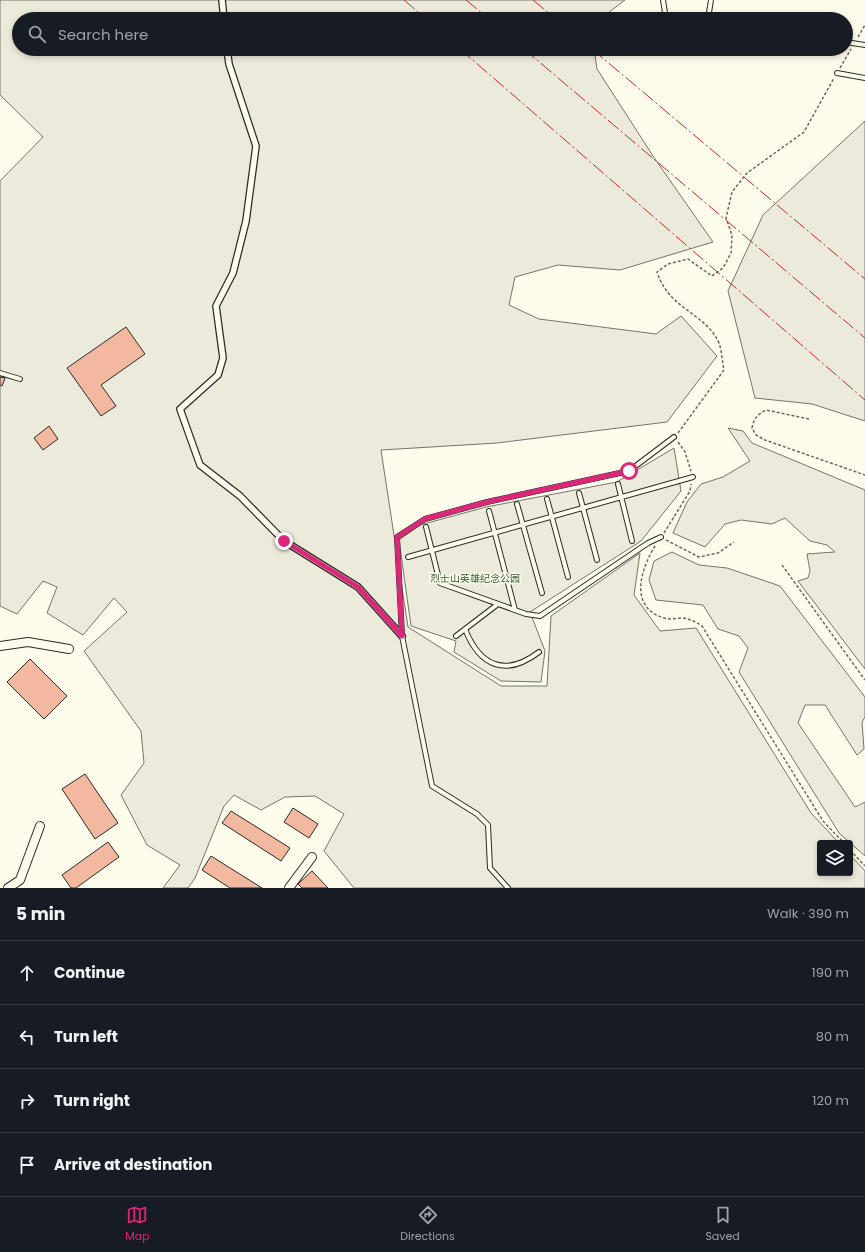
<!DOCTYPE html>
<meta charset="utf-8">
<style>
body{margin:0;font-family:Poppins,"Noto Sans SC",sans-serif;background:#20242c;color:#f1f3f6}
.controls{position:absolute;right:12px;bottom:12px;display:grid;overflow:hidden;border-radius:4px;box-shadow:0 2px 6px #0003}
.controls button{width:36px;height:36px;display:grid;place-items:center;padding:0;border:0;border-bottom:1px solid #363941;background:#171b24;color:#f1f3f6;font:20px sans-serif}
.stop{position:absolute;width:12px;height:12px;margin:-9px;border:3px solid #db2777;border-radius:50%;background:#fff}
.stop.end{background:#db2777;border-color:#fff;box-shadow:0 1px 4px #0008}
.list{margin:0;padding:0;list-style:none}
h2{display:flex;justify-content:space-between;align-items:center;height:52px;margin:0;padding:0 16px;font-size:17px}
h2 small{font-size:13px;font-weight:400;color:#9ea1a6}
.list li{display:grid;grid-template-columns:26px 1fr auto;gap:12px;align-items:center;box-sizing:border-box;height:64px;padding:0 16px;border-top:1px solid #363941}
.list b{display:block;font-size:15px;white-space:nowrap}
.list em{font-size:13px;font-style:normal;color:#9ea1a6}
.icon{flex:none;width:22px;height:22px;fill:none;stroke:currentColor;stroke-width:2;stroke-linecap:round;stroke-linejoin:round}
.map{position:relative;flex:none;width:865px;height:888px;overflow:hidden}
.search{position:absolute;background:#171b24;box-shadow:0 2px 6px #0003;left:12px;right:12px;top:12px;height:44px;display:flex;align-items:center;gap:10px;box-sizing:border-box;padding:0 14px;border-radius:22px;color:#9ea1a6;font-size:15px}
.sheet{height:308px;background:#171b24}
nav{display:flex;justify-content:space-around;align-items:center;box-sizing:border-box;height:56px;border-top:1px solid #363941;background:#171b24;font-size:11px;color:#9ea1a6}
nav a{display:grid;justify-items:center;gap:2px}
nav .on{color:#db2777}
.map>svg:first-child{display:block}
.green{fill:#ecebdb;stroke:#74746e}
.building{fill:#f2b8a0;stroke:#2b2b2b}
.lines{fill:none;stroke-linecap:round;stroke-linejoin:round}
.service-casing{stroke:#2b2b2b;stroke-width:6}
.pedestrian-casing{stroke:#2b2b2b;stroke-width:8}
.minor-casing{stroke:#2b2b2b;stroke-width:10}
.path{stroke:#6a6964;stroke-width:1.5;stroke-dasharray:3 2;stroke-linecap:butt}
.service{stroke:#fdfbea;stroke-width:4}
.pedestrian{stroke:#fdfbea;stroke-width:5.5}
.minor{stroke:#fdfbea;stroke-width:8}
.power{stroke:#c62828;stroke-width:1;stroke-dasharray:14 3 2 3;stroke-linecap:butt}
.route{stroke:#db2777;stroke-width:5}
.labels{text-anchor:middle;stroke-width:3;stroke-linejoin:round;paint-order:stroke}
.park-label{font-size:10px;fill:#34623c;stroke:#fdfbea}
</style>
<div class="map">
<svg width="865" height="888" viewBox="0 0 865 888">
<rect width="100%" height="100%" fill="#fdfbea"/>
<path class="green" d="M0,0H625L600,19H19V49H594L597,69L655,159L713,242L620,270L558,265L515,277L509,305L539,319L656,334L681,316L717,356L667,422L497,443L381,450L408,627L501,686H547L551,616L640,553L634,595L660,631L696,628L811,813L839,843H820V873H850V855L865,871V888H354L324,851L344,814L315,796L285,797L261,810L234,795L224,806L195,878L188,888H163L180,865L147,845L121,795L144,763L141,731L84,651L127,612L114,598L83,635L47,613L57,587L43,581L17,614L0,606V181L43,137L0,95Z
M865,121V421L812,404L755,398L728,291L763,215Z
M728,428L743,431L752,443L865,490V669L798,581L808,578L810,571L807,554L835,552L827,545L810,541L785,518L772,524L741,520L725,524L705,547L673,533L687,502L701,484L723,477L750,461Z
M674,448L681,491L641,541L530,612L545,651L541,682L501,681L454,652L456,641L411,626L399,540L420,525L486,507L617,482Z
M672,552L699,565L727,568L780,586L865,697V717L862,722L864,749L857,755L825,705H805L798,723L855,807L865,802V856L839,833L739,672L748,648L739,636L718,629L703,605L656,600L649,580L654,561Z"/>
<path class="building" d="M126,327L145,354L101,385L116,406L101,416L67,368Z
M0,377L5,378L2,386L0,385Z
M49,426L58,439L43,450L34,438Z
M30,659L67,696L44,719L7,682Z
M85,774L118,823L95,839L62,789Z
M293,808L318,824L309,838L284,822Z
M231,811L290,848L281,861L222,823Z
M108,842L119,857L76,888H71L62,875Z
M211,856L262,888H230L202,870Z
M312,871L328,888H302L298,884Z"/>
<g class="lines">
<g class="service-casing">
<path id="service" d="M663,0L666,19
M708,19L711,0
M846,42L865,45
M837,73L865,78
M0,373L20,379
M618,484L632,541
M579,493L597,560
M547,499L568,577
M517,504L542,593
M489,511L515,610
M426,527L440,583L526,614L540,616L648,543L661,537
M408,557L693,477
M465,629C480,667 506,677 539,652
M456,636L498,604
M508,888L490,868L488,825L477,814L432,786L402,636L397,537L425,519L487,502L629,471L674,437"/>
</g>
<g class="pedestrian-casing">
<path id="pedestrian" d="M222,0L224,19
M227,49L229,64L256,146L246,221L233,273L216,306L223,358L218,375L180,409L200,465L240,496L284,541L358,587L402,636"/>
</g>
<g class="minor-casing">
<path id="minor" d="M0,646L28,642L69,649
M8,888L20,880L40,826
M289,888L312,857"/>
</g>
<path class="path" d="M858,37L865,25
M840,68L851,49
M809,419L766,410C757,415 754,418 752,428L756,435L765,440L865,475
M678,433L724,370C722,361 722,351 719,343C706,313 669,310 657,272L668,264L688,259L712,276L723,268L731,253L732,235L726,218L732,192L747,173L804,132L834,78
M678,442L685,452L691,471
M664,533L690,491L691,484
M666,540L699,557L718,553L734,542
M655,546C641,569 628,607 664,618C670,620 677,618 683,618C690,619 696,622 702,626L823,821L844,843
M782,565L865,680
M850,850L865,866"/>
<use href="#service" class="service"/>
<use href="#pedestrian" class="pedestrian"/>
<use href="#minor" class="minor"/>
<path class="power" d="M404,0L426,19
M466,0L489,19
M533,0L556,19
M460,49L865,400
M524,49L865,338
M592,49L865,279"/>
</g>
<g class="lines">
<path class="route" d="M284,541L358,587L402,636L397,537L425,519L487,502L629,471"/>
</g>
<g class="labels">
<g class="park-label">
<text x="475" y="582">烈士山英雄纪念公园</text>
</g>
</g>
</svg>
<div class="controls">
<button><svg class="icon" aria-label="layers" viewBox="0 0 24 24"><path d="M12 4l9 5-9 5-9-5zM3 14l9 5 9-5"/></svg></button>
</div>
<div class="stop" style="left:629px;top:471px"></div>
<div class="stop end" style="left:284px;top:541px"></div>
<div class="search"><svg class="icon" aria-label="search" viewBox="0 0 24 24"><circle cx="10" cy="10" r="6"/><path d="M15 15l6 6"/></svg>Search here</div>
</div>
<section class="sheet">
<h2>5 min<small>Walk · 390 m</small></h2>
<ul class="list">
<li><svg class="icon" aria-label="ahead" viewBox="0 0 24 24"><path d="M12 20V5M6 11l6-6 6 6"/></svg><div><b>Continue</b></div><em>190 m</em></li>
<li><svg class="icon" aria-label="left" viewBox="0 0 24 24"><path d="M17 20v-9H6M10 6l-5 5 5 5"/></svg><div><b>Turn left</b></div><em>80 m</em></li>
<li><svg class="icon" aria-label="right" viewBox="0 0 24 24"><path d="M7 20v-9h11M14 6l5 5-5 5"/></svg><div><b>Turn right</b></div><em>120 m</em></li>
<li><svg class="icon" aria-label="arrive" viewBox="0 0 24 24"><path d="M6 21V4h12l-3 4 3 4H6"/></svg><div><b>Arrive at destination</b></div></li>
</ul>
</section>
<nav>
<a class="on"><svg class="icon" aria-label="map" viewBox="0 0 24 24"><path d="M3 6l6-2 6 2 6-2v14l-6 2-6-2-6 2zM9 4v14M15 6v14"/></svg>Map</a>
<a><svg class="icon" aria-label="directions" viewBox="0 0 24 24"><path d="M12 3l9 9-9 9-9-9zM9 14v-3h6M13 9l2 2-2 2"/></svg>Directions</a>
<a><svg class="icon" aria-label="saved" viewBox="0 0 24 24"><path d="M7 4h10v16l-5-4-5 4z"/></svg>Saved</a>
</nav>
